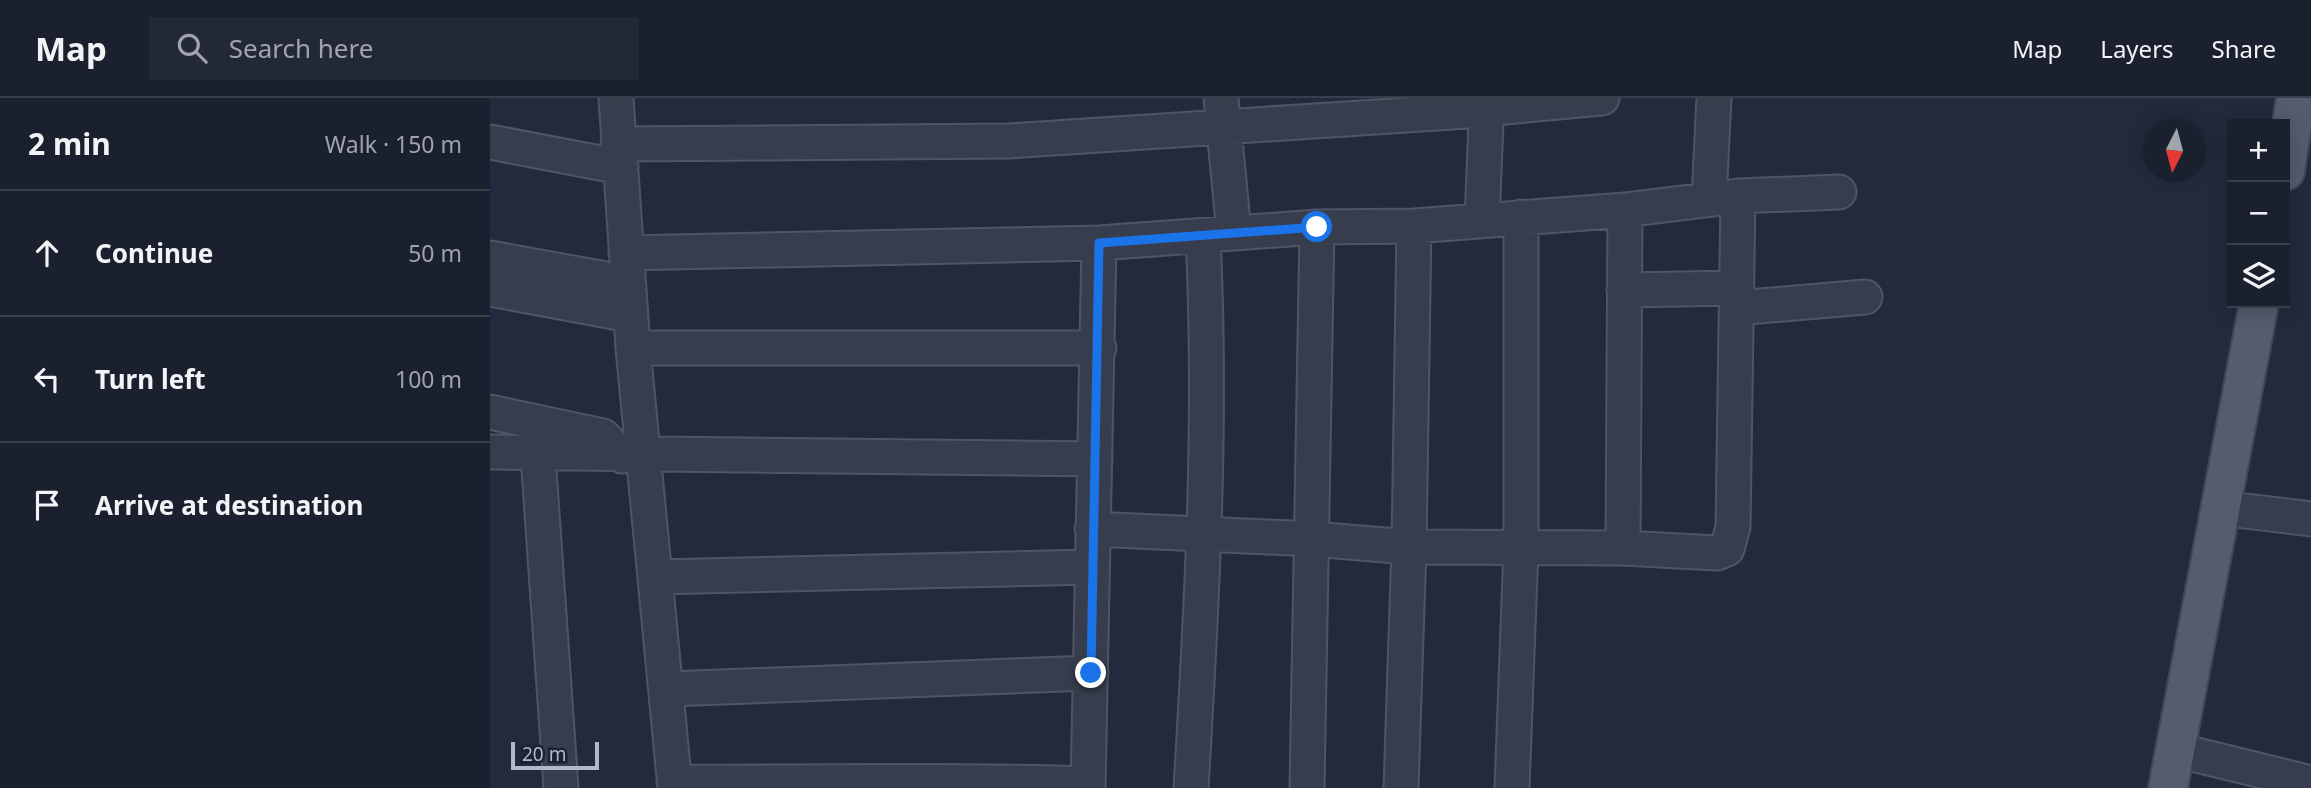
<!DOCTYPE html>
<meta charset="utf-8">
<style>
body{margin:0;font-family:"Noto Sans",sans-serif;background:#232836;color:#f1f3f6}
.controls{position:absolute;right:21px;top:21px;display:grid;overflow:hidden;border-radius:0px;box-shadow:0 4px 18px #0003}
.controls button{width:63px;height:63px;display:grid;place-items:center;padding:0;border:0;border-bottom:2px solid #383e4a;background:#1a202e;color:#f1f3f6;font:35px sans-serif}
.compass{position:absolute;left:1653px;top:21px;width:63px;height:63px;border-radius:50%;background:#1a202e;box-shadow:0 4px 18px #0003;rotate:186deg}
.scale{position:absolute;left:21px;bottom:18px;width:88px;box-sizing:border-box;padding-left:7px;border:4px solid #b3b8c8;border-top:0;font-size:19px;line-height:24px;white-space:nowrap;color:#b3b8c8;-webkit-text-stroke:5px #1c2232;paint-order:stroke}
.stop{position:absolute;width:21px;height:21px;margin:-16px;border:5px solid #1a73e8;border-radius:50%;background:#fff}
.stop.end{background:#1a73e8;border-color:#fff;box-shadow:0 2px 7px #0008}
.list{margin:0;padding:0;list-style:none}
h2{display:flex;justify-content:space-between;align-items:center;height:91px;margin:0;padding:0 28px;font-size:30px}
h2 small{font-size:23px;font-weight:400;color:#9fa3aa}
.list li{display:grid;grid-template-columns:46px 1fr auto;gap:21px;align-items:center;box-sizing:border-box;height:126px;padding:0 28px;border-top:2px solid #383e4a}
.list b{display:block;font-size:26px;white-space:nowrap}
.list em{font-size:23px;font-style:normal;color:#9fa3aa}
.icon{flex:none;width:38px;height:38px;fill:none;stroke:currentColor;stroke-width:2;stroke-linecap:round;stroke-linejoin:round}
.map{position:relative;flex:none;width:1821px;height:690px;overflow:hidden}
header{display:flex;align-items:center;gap:42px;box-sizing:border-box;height:98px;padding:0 35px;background:#1a202e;border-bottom:2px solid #383e4a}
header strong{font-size:33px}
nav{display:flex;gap:38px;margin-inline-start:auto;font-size:24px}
.search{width:490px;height:63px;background:#232836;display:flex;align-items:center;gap:18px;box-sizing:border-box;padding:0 24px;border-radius:0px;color:#9fa3aa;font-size:26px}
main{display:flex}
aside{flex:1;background:#1a202e}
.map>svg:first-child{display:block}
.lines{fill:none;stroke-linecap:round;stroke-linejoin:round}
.minor-casing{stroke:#4f5565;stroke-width:37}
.major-casing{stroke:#404656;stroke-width:42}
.minor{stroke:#373d4d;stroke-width:33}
.major{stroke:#555c6d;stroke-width:38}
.route{stroke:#1a73e8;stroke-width:9}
</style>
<header>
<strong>Map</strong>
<div class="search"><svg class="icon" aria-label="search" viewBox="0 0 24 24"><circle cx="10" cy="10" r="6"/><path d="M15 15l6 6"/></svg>Search here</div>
<nav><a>Map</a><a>Layers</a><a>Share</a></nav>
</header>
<main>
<aside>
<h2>2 min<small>Walk · 150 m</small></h2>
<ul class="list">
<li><svg class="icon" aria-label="ahead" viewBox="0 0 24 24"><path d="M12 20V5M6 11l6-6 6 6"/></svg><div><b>Continue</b></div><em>50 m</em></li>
<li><svg class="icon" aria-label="left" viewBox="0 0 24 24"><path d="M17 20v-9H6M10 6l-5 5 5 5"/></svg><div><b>Turn left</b></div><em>100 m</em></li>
<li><svg class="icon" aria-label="arrive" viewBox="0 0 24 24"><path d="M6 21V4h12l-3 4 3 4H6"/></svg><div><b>Arrive at destination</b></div></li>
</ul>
</aside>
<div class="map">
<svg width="1821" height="690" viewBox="0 0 1821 690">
<rect width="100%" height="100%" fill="#232a3d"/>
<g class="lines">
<g class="minor-casing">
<path id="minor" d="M126,0L143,250L185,690
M731,0L744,135
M0,44L131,69
M128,46L519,43L962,14L1112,0
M1219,101L1224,0
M992,122L997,0
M136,155L609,145L827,129L924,128L1135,112L1248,98L1349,94
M0,160L138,185
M0,191L140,217
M1134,192L1247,190
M1247,210L1375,199
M143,250H609
M0,314L113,338L132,358
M0,354L605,361
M48,357L71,690
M1730,410L1821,421
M602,431L822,441L919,449L1133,450L1227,455L1237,451L1243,429L1248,98
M1133,450L1135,112
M166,479L601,469
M178,591L601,575
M1686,652L1821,685
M184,684C322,685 460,681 597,686
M598,690L609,145
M701,690C712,505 722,324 713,138
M817,690L827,129
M911,690L919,449L924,128
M1022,690L1031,449V119"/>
</g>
<g class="major-casing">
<path id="major" d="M1795,73L1806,0
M1678,690L1769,205"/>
</g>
<use href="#minor" class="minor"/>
<use href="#major" class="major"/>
</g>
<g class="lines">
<path class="route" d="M601,575L609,145L827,129"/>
</g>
</svg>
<div class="controls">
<button>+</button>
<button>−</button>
<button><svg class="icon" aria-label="layers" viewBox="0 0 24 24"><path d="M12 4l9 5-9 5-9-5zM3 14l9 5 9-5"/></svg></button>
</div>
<svg class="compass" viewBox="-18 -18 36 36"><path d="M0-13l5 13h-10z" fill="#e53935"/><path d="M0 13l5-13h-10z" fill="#9fa3aa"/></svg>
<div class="scale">20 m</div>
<div class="stop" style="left:827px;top:129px"></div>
<div class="stop end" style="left:601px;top:575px"></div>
</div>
</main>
